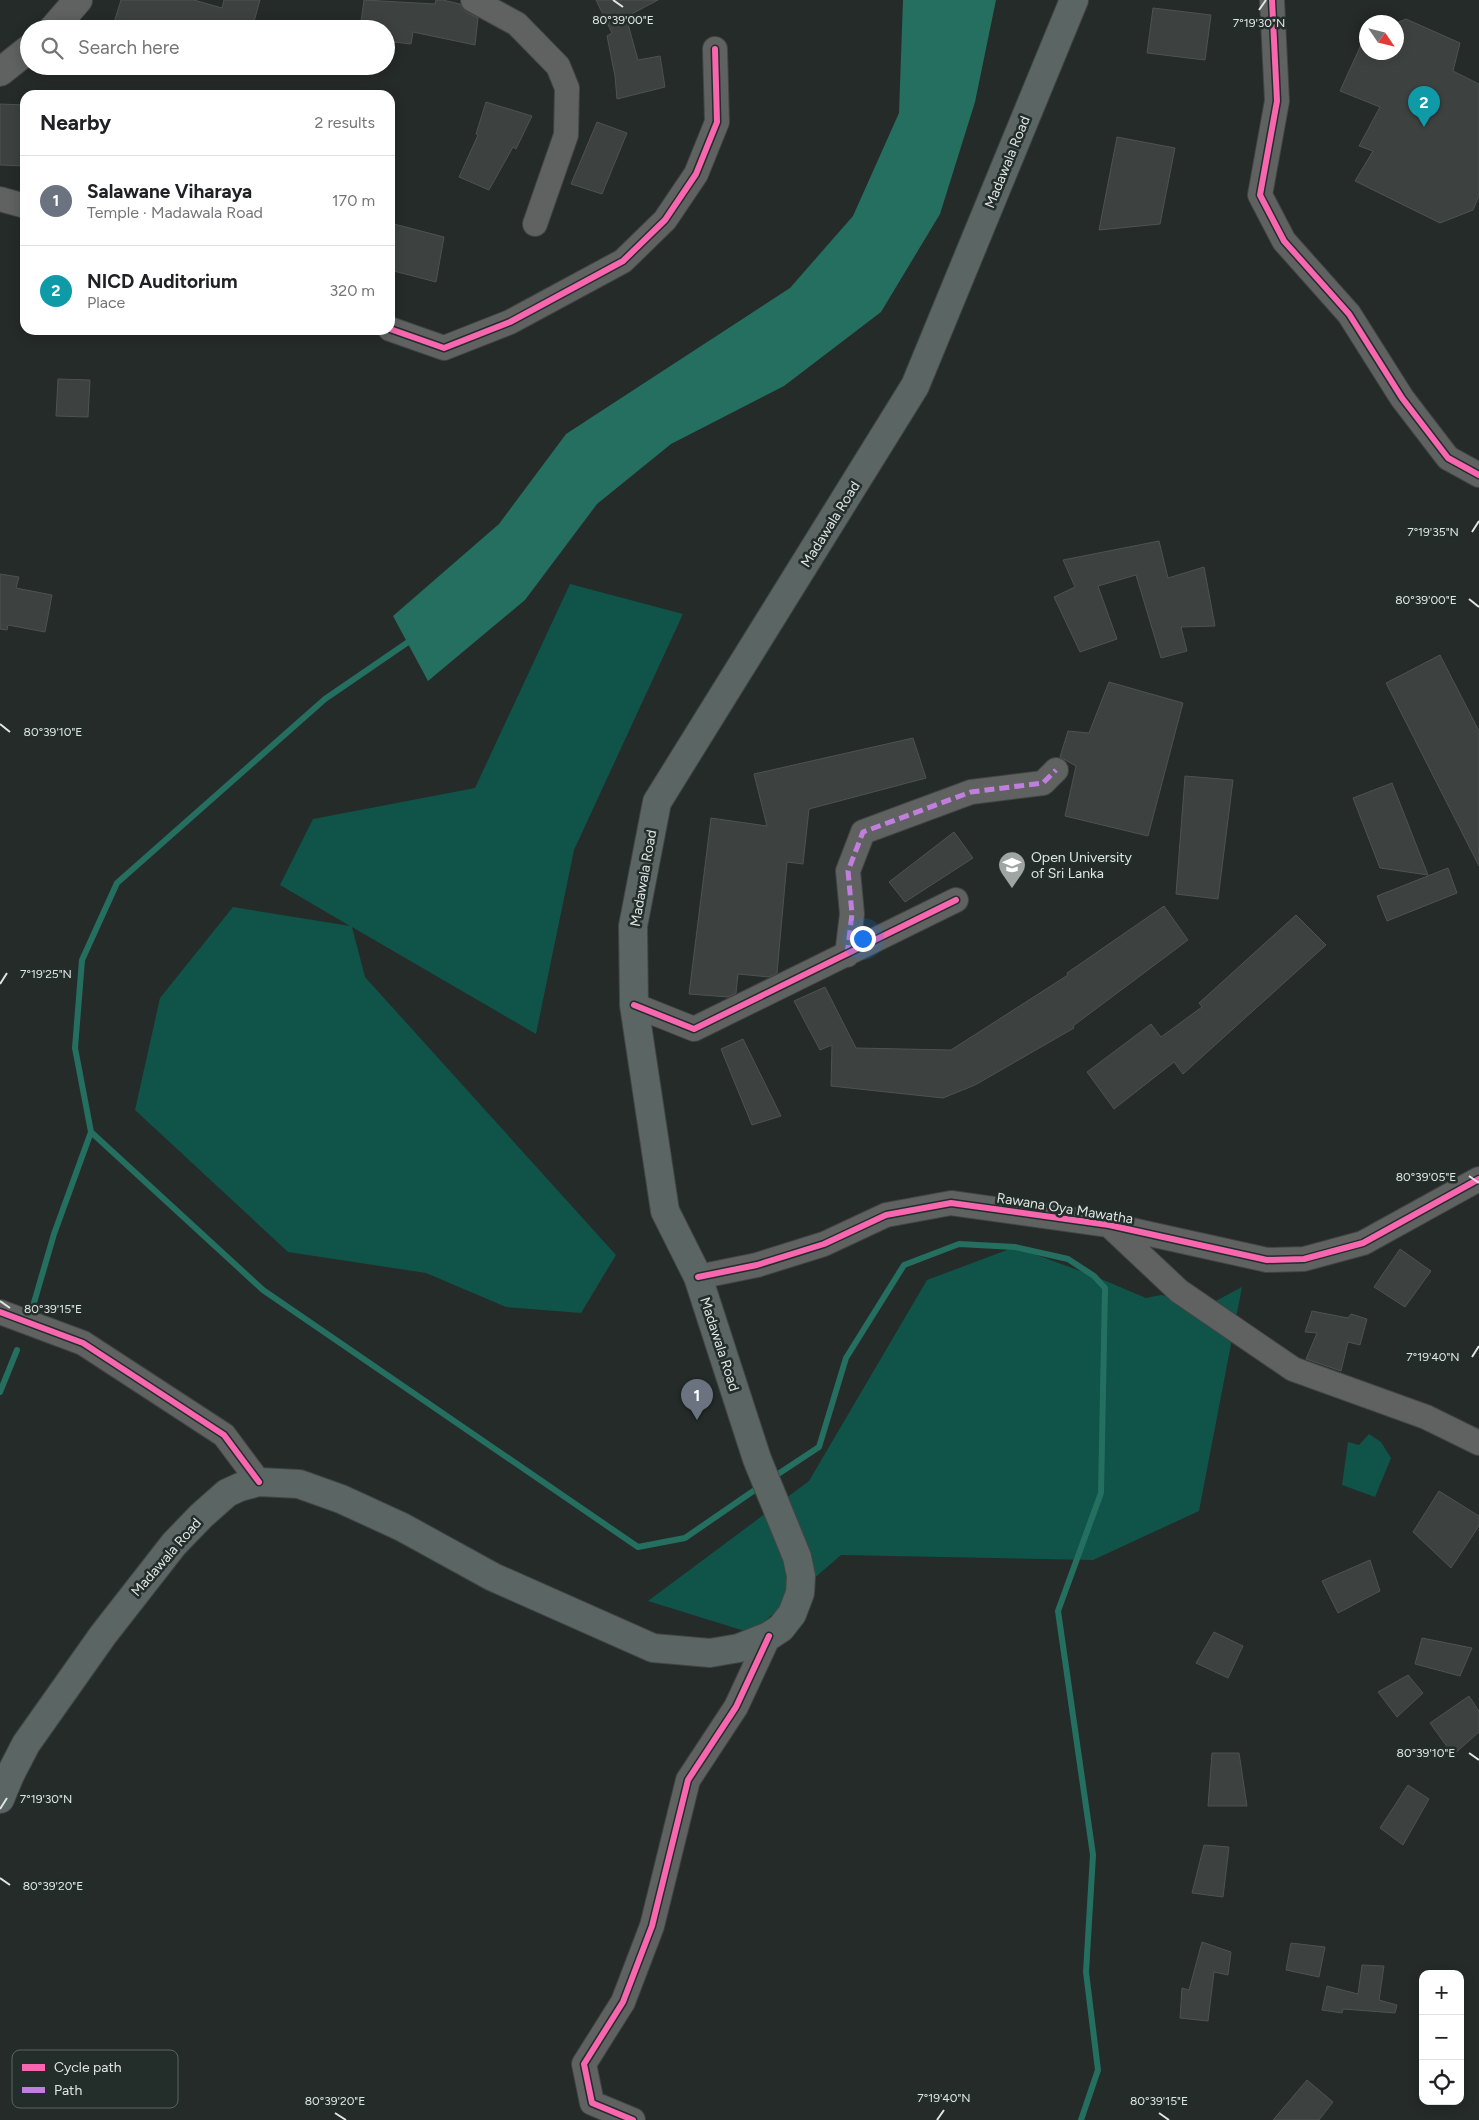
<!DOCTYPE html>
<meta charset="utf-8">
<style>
body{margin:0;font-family:Figtree,sans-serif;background:#f6f6f6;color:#202124}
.controls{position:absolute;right:15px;bottom:15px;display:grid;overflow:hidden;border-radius:10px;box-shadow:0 2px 12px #0003}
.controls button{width:45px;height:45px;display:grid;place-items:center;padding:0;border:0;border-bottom:1px solid #e0e0e0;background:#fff;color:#202124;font:25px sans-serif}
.compass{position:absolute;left:1359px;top:15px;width:45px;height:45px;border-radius:50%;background:#fff;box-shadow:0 2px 12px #0003;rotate:125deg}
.you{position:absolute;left:862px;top:938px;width:18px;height:18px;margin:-12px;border:4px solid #fff;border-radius:50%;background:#1a73e8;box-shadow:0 0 0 8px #1a73e833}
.badge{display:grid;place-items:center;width:32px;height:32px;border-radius:50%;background:#595c5d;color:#fff;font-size:16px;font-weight:700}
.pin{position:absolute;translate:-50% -41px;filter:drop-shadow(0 1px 2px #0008)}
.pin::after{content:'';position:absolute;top:26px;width:18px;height:15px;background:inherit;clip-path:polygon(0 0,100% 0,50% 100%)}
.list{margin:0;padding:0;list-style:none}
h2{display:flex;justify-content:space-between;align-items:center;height:65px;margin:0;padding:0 20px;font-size:21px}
h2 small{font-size:16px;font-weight:400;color:#757577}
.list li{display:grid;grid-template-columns:32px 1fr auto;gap:15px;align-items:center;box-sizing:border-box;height:90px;padding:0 20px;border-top:1px solid #e0e0e0}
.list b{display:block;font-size:19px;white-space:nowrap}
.list p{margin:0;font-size:16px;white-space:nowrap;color:#757577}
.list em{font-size:16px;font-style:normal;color:#757577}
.icon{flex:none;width:28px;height:28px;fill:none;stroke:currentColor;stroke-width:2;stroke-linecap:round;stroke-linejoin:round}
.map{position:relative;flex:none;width:1479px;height:2120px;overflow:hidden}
.search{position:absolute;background:#fff;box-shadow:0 2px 12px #0003;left:20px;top:20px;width:375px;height:55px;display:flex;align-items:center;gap:12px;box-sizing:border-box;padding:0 18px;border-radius:28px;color:#757577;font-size:19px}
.panel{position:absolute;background:#fff;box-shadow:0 2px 12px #0003;left:20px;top:90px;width:375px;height:245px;border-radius:15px}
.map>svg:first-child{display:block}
.green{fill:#105348}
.water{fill:#256f61}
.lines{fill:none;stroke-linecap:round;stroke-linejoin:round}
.stream{stroke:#256f61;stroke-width:6}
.building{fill:#3d4241;stroke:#4e5251}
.street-casing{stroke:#414544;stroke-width:26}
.secondary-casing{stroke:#414544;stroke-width:30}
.primary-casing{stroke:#414544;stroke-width:30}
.street{stroke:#5f6261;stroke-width:24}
.secondary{stroke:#5f6261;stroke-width:28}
.primary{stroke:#5b6563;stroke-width:28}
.quiet{stroke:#c07fdc;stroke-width:5;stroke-dasharray:10 5;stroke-linecap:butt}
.cycleway-casing{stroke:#232d2a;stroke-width:9}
.cycleway{stroke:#f766af;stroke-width:6}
.ticks{fill:none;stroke:#e0e6e4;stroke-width:2}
.labels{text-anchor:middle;stroke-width:5;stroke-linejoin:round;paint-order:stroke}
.street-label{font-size:14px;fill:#e0e6e4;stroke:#232d2a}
.poi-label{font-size:14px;fill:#e0e6e4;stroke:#232d2a;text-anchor:start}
.key{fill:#232d2a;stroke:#5c6462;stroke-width:1}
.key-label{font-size:14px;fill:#e0e6e4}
.ticks-label{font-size:12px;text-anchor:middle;fill:#e0e6e4;stroke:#232d2a;stroke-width:5;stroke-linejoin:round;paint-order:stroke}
</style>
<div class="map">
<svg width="1479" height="2120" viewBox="0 0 1479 2120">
<rect width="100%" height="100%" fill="#252b29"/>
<path class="green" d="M570,584L683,614L574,850L536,1034L352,927L365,977L616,1255L581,1313L506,1307L426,1273L288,1252L135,1110L160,998L233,907L350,926L280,885L313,819L475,788Z
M1015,1247L1094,1276L1146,1298L1161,1295L1210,1304L1242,1287L1199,1511L1093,1560L841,1555L751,1633L648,1601L809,1481L927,1280Z
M1369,1434L1381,1442L1391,1458L1375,1497L1342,1485L1348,1442L1359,1445Z"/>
<path class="water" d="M903,0H996L975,102L940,214L881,312L784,386L671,444L597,504L525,600L428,681L393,616L499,524L566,434L790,288L853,216L899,113Z"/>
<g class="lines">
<path class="stream" d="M414,638L325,699L117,883L82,960L75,1048L91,1132L263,1290L638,1547L685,1538L762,1485
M33,1306L54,1234L91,1132
M0,1392L17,1350
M772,1478L819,1447L846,1358L904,1265L959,1244L1015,1247L1068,1259L1094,1276L1105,1288L1101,1493L1058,1611L1093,1855L1086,1972L1098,2070L1081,2120"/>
</g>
<path class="building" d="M121,0H194L222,8L224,0H260L252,29H112Z
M364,0L435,4L436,0H443L460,4L466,12L478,18L475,45L413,32L411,44L386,41V29H360Z
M596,0H658L626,17L638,60L660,56L665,87L617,99L615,76L607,36L612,33Z
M1153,8L1211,15L1205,60L1147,53Z
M1406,19L1460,43L1453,71L1479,84V196L1473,210L1440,223L1355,181L1373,151L1359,146L1380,107L1340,91L1366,34V52H1396V23Z
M486,102L532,116L516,149L513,147L489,190L459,177L478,135L476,134Z
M0,104L25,105V166L0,165Z
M597,122L627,133L602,194L571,184Z
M1117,137L1175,148L1160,224L1099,230Z
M390,223L444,237L436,282L390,270Z
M58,379L90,380L88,417L56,416Z
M1159,541L1168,578L1204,567L1215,626L1181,627L1187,651L1161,658L1136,575L1098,586L1117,639L1080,652L1054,597L1075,587L1063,560Z
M0,574L19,577L16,588L52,595L45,632L8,625L7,630L0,629Z
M1440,655L1479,731V866L1386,683Z
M1109,682L1183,703L1148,836L1065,816L1076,766L1060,757L1068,731L1089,733Z
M913,738L926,778L809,809L803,864L787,862L777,973L769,977L738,974L736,993L728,997L689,994L711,818L767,826L754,774Z
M1185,776L1233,780L1218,899L1176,894Z
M1392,783L1428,875L1380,868L1353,798Z
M954,832L973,858L905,902L889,882Z
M1448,868L1457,893L1387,921L1377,896Z
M1164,906L1188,940L1073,1026L1074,1028L975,1085L943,1098L831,1086L832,1045L820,1050L794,1001L825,987L856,1048L951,1050L1068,975L1067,973Z
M1296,915L1326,945L1183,1074L1174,1062L1114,1109L1087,1072L1151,1024L1161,1037L1202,1007L1199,1003Z
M743,1039L781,1116L752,1125L721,1049Z
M1400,1249L1431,1271L1405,1307L1374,1287Z
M1312,1311L1348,1318L1351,1314L1367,1319L1360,1345L1348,1342L1341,1371L1306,1359L1317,1333L1305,1332Z
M1439,1491L1479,1516V1526L1451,1568L1413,1532Z
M1370,1560L1380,1591L1338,1613L1322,1581Z
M1214,1632L1243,1646L1228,1678L1196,1663Z
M1422,1638L1472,1648L1460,1676L1415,1664Z
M1408,1675L1423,1693L1397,1717L1378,1692Z
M1469,1696L1479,1711V1732L1453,1755L1430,1723Z
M1212,1753H1239L1247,1806H1208Z
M1408,1785L1429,1799L1403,1845L1380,1828Z
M1204,1845L1229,1847L1223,1897L1192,1893Z
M1202,1942L1231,1952L1228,1975L1214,1972L1208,2021L1180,2018L1182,1988L1189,1990Z
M1291,1943L1325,1947L1319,1977L1286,1970Z
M1362,1965L1384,1966L1379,2000L1397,2005L1395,2013L1343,2009L1342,2013L1322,2010L1327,1986L1358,1994Z
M1307,2080L1333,2102L1319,2120H1273Z"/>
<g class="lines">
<g class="street-casing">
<path id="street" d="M473,0L517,24L558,66L567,88L566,135L535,224
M1272,0L1277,101L1260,195L1284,241L1349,314L1402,398L1448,458L1479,475
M0,199L25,206
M390,329L444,348L510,322L623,261L665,220L696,174L717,122L715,49
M847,955L852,914L848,871L863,832L971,792L1043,783L1056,770
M634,1005L694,1029L956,900
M1110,1226L1179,1291L1293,1369L1426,1417L1479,1443
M698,1277L757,1265L824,1244L886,1215L951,1203L1109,1225L1267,1260L1304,1259L1363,1243L1479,1179
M0,1312L83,1343L224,1435L259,1482
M633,2120L592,2103L584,2064L623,2002L652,1926L688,1780L736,1707L769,1636"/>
</g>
<g class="secondary-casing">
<path id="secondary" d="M53,29L78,0
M0,72L29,49"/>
</g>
<g class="primary-casing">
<path id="primary" d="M0,1799L10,1775L26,1744L103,1635L174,1544L201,1516L227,1493L240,1487L259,1482L299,1484L341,1499L402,1527L493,1577L653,1648L710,1653L739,1648L769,1636L781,1628L792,1614L800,1593L801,1576L797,1557L757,1459L698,1277L665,1211L634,1005L633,926L657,802L915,386L1074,0"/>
</g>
<use href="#street" class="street"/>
<use href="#secondary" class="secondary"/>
<use href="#primary" class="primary"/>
<path class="quiet" d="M847,955L852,914L848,871L863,832L971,792L1043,783L1056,770"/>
<g class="cycleway-casing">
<path id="cycleway" d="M1272,0L1277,101L1260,195L1284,241L1349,314L1402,398L1448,458L1479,475
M390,329L444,348L510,322L623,261L665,220L696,174L717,122L715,49
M634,1005L694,1029L956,900
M698,1277L757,1265L824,1244L886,1215L951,1203L1109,1225L1267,1260L1304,1259L1363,1243L1479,1179
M0,1312L83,1343L224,1435L259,1482
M633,2120L592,2103L584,2064L623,2002L652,1926L688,1780L736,1707L769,1636"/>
</g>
<use href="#cycleway" class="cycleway"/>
</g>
<path class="ticks" d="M613,0L623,7M1259,10L1266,0M1472,532L1479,521M1469,599L1479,607M0,724L10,732M0,984L7,973M1469,1176L1479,1183M0,1301L10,1308M1472,1357L1479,1346M1469,1753L1479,1760M0,1809L7,1798M0,1878L10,1885M335,2113L346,2120M1159,2113L1169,2120M937,2120L944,2110"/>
<defs>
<g id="university-pin" transform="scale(1.4375)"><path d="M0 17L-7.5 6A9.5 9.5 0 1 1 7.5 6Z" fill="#9fa5a3" stroke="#232d2a"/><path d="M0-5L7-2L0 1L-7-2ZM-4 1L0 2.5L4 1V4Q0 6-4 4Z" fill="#fff"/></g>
</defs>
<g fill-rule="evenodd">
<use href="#university-pin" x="1012" y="865"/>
</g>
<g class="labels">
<g class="street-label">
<text transform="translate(1007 162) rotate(-68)" y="5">Madawala Road</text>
<text transform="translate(830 524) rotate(-58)" y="5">Madawala Road</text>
<text transform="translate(643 878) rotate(-80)" y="5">Madawala Road</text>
<text transform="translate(1065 1208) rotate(9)" y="5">Rawana Oya Mawatha</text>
<text transform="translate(720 1344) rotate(72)" y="5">Madawala Road</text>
<text transform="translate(166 1557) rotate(-49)" y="5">Madawala Road</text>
</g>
<g class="poi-label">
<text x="1031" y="862">Open University<tspan x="1031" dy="16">of Sri Lanka</tspan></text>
</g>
</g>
<rect x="12" y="2050" width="166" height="58" rx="8" class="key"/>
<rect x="22" y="2064" width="23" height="7" fill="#f766af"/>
<rect x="22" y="2087" width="23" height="6" fill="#c07fdc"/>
<g class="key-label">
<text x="54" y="2072">Cycle path</text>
<text x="54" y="2095">Path</text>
</g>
<g class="ticks-label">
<text x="623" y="24">80°39'00"E</text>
<text x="1259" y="27">7°19'30"N</text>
<text x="1433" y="536">7°19'35"N</text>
<text x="1426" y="604">80°39'00"E</text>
<text x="53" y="736">80°39'10"E</text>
<text x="46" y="978">7°19'25"N</text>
<text x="1426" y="1181">80°39'05"E</text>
<text x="53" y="1313">80°39'15"E</text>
<text x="1433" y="1361">7°19'40"N</text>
<text x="1426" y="1757">80°39'10"E</text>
<text x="46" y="1803">7°19'30"N</text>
<text x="53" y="1890">80°39'20"E</text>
<text x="944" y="2102">7°19'40"N</text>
<text x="335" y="2105">80°39'20"E</text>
<text x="1159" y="2105">80°39'15"E</text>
</g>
</svg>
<div class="controls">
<button>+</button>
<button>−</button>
<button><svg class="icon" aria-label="locate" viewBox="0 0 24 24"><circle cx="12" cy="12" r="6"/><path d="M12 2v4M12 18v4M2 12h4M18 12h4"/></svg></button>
</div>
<svg class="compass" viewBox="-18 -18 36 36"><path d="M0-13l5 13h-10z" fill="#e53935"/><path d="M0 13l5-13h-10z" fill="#757577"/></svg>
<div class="you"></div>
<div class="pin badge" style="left:697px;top:1420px;background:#6b7280">1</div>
<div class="pin badge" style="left:1424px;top:127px;background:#0f9aa8">2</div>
<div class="search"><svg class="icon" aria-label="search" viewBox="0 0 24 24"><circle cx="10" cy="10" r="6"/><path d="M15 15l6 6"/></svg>Search here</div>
<section class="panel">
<h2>Nearby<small>2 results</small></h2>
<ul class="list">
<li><span class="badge" style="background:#6b7280">1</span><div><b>Salawane Viharaya</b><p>Temple · Madawala Road</p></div><em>170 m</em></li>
<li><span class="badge" style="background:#0f9aa8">2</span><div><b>NICD Auditorium</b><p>Place</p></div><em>320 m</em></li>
</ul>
</section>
</div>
